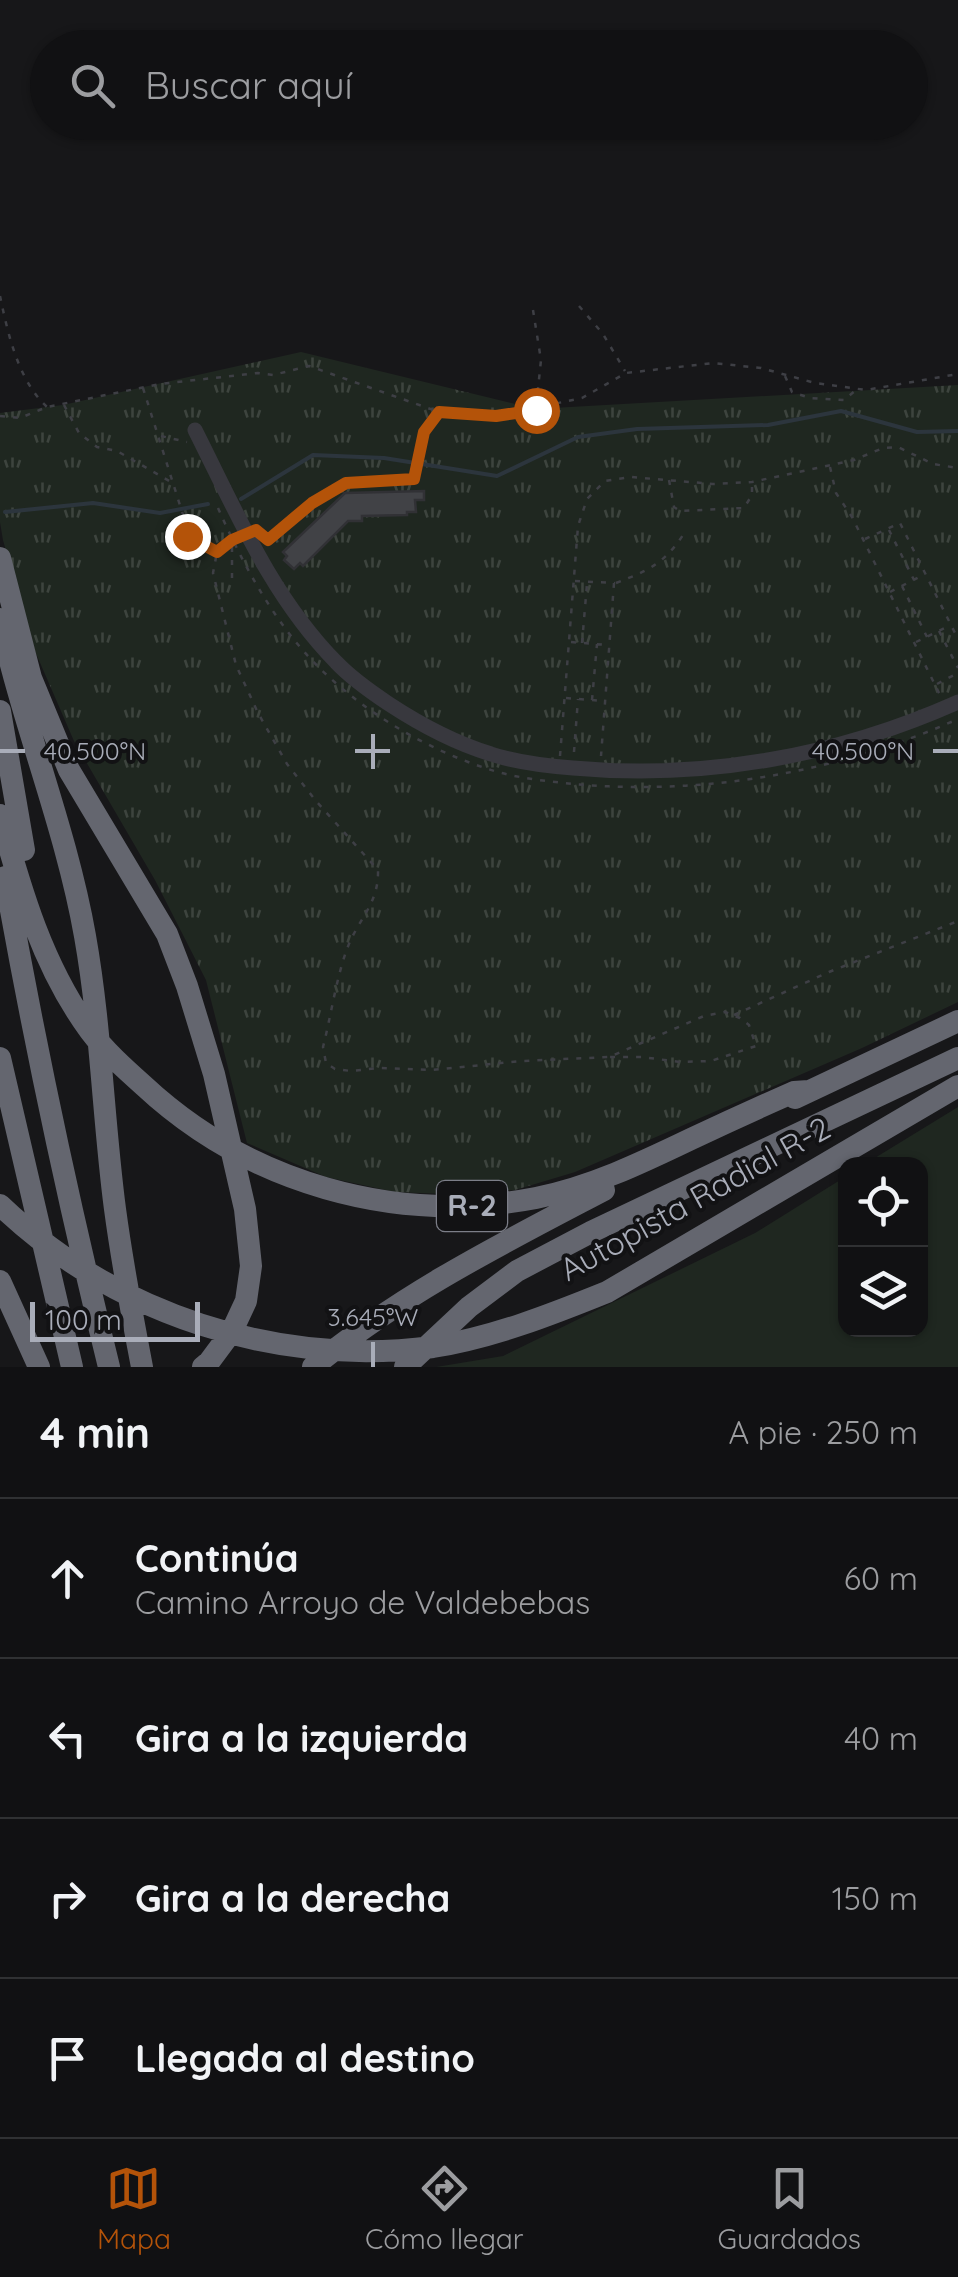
<!DOCTYPE html>
<html lang="es">
<meta charset="utf-8">
<style>
body{margin:0;font-family:Quicksand,sans-serif;background:#1e1f21;color:#f1f3f6}
.controls{position:absolute;right:30px;bottom:30px;display:grid;overflow:hidden;border-radius:20px;box-shadow:0 2px 8px #0004}
.controls button{width:90px;height:90px;display:grid;place-items:center;padding:0;border:0;border-bottom:2px solid #303133;background:#111113;color:#f1f3f6;font:50px sans-serif}
.scale{position:absolute;left:30px;bottom:25px;width:170px;box-sizing:border-box;padding-left:10px;border:5px solid #a9adb9;border-top:0;font-size:28px;line-height:35px;white-space:nowrap;color:#a9adb9;-webkit-text-stroke:8px #121214;paint-order:stroke}
.stop{position:absolute;width:30px;height:30px;margin:-22px;border:8px solid #b45309;border-radius:50%;background:#fff}
.stop.end{background:#b45309;border-color:#fff;box-shadow:0 2px 10px #0008}
.list{margin:0;padding:0;list-style:none}
h2{display:flex;justify-content:space-between;align-items:center;height:130px;margin:0;padding:0 40px;font-size:42px}
h2 small{font-size:32px;font-weight:400;color:#9c9da0}
.list li{display:grid;grid-template-columns:65px 1fr auto;gap:30px;align-items:center;box-sizing:border-box;height:160px;padding:0 40px;border-top:2px solid #303133}
.list b{display:block;font-size:38px;white-space:nowrap}
.list p{margin:0;font-size:32px;white-space:nowrap;color:#9c9da0}
.list em{font-size:32px;font-style:normal;color:#9c9da0}
.icon{flex:none;width:55px;height:55px;fill:none;stroke:currentColor;stroke-width:2;stroke-linecap:round;stroke-linejoin:round}
.map{position:relative;flex:none;width:958px;height:1367px;overflow:hidden}
.search{position:absolute;background:#111113;box-shadow:0 2px 8px #0004;left:30px;right:30px;top:30px;height:110px;display:flex;align-items:center;gap:25px;box-sizing:border-box;padding:0 35px;border-radius:55px;color:#9c9da0;font-size:38px}
.sheet{height:770px;background:#111113}
nav{display:flex;justify-content:space-around;align-items:center;box-sizing:border-box;height:140px;border-top:2px solid #303133;background:#111113;font-size:28px;color:#9c9da0}
nav a{display:grid;justify-items:center;gap:5px}
nav .on{color:#b45309}
.map>svg:first-child{display:block}
.grass{fill:#1f2720}
.park{fill:url(#park-tufts)}
.lines{fill:none;stroke-linecap:round;stroke-linejoin:round}
.stream{stroke:#2c353d;stroke-width:4}
.building{fill:#414246;stroke:#313135;stroke-width:2.5}
.path{stroke:#3e3f45;stroke-width:2.5;stroke-dasharray:5 8;stroke-linecap:butt}
.minor{stroke:#38383e;stroke-width:15}
.highway{stroke:#64666f;stroke-width:22}
.route{stroke:#b45309;stroke-width:12}
.ticks{fill:none;stroke:#a9adb9;stroke-width:4}
.labels{text-anchor:middle;stroke-width:8;stroke-linejoin:round;paint-order:stroke}
.shield{fill:#121214;stroke:#7c7e88;stroke-width:2.5}
.shield-label{font-size:30px;font-weight:bold;fill:#a9adb9}
.street-label{font-size:32px;fill:#a9adb9;stroke:#121214}
.ticks-label{font-size:25px;text-anchor:middle;fill:#a9adb9;stroke:#121214;stroke-width:8;stroke-linejoin:round;paint-order:stroke}
</style>
<div class="map">
<svg width="958" height="1367" viewBox="0 0 958 1367">
<defs>
<pattern id="park-tufts" width="24" height="20" patternUnits="userSpaceOnUse" patternTransform="scale(2.5)"><rect width="24" height="20" fill="#1f2720"/><path d="M3 7l-1-3M5 7V3M7 7l1-3M15 17l-1-3M17 17v-4M19 17l1-3" fill="none" stroke="#3d443e"/></pattern>
</defs>
<rect width="100%" height="100%" fill="#171719"/>
<path class="grass" d="M958,1107V1367H436L503,1356L755,1233L845,1177L846,1330H920V1164H865Z"/>
<path class="park" d="M301,352L536,409L958,385V1002L862,1048L575,1172L515,1190L446,1194L395,1192L326,1177L247,1143L206,980L155,880L74,741L35,651L3,540L0,522V413L63,405Z"/>
<g class="lines">
<path class="stream" d="M241,499L313,455L384,458L497,476L578,437L637,429L768,425L841,411L917,432L958,431
M5,512L93,503L160,513L208,504"/>
</g>
<path class="building" d="M424,491V500H415L416,512H407V515L362,516V521H348L303,566L300,563L294,569L284,560L287,556L283,552L345,493Z"/>
<g class="lines">
<path class="path" d="M0,296C8,334 18,380 47,407
M579,306L603,334L625,371
M533,310L541,360L536,408
M785,376L792,392L810,398L844,400L856,390
M143,388L184,518L187,536L216,551
M64,405L79,433L97,447L117,451L171,482
M0,416L20,418L47,407L160,384L258,373L273,375L309,366L439,412L496,416L582,398L626,373L713,363L761,368L815,383L866,390L958,374
M161,436L187,442
M830,467L836,493L852,517L941,697
M669,480L674,507L680,511L744,508L752,495V484
M218,508C245,569 279,632 329,677C374,718 428,749 485,768C514,778 545,781 574,784C705,796 839,772 958,719
M889,530L914,580
M263,536L267,540L312,503L345,483L414,479L425,432L439,412
M234,539L217,552L213,573L236,665L258,713L287,764L316,801L378,870C379,904 358,919 347,949C336,979 331,1016 323,1047L326,1063L335,1069L351,1071L379,1068L431,1070L522,1061L609,1057L704,1016L725,1012L740,1018L749,1025L756,1046L711,1061L680,1062L642,1057H609
M865,539L900,523L958,639
M232,578V545
M575,581L614,583L601,756
M616,583C647,571 664,564 683,535
M902,586L927,637
M890,592L923,575
M939,631L958,668
M571,642L607,645
M916,642L949,626
M582,643L587,584
M937,684L958,673
M566,698L603,701
M592,700L597,644
M574,752L578,699
M560,756L578,526L587,499L605,481L631,477L713,484L752,482L854,460L883,448L898,447L933,464L958,468
M734,1015L829,972L958,921"/>
<path class="minor" d="M195,430C236,511 271,596 336,662C351,678 371,692 389,704C421,725 455,743 491,754C518,763 546,766 573,768C705,780 837,756 958,702"/>
<path class="highway" d="M0,558L31,678L69,770L167,934L187,986L214,1074L245,1209L251,1266L246,1301L232,1331L209,1362L203,1367
M0,619C23,726 66,828 85,936C101,1026 103,1118 115,1209C122,1262 132,1315 142,1367
M0,711L24,850
M0,815C21,891 43,967 90,1031C105,1051 124,1068 143,1085C248,1183 395,1225 536,1198C591,1187 641,1163 691,1139C725,1123 760,1107 794,1092L809,1091
M5,877C34,1041 69,1205 109,1367
M0,1058L72,1367
M795,1098L958,1021
M0,1205C114,1314 276,1367 433,1347C494,1337 550,1315 607,1292L958,1086
M0,1281L39,1367
M313,1367C401,1294 503,1243 604,1190
M405,1367L469,1307L517,1271L591,1232L958,1058"/>
</g>
<g class="lines">
<path class="route" d="M187,536L217,552L232,540L256,530L268,540L312,503L346,483L414,479L424,432L439,412L496,416L536,410"/>
</g>
<path class="ticks" d="M373,734V769M0,751H25M355,751H390M933,751H958M373,1342V1367"/>
<g class="labels">
<rect class="shield" x="437" y="1181" width="70" height="50" rx="8"/>
<g class="shield-label">
<text x="472" y="1216">R-2</text>
</g>
<g class="street-label">
<text transform="translate(695 1199) rotate(-29)" y="11">Autopista Radial R-2</text>
</g>
</g>
<g class="ticks-label">
<text x="95" y="760">40.500°N</text>
<text x="863" y="760">40.500°N</text>
<text x="373" y="1326">3.645°W</text>
</g>
</svg>
<div class="controls">
<button><svg class="icon" aria-label="locate" viewBox="0 0 24 24"><circle cx="12" cy="12" r="6"/><path d="M12 2v4M12 18v4M2 12h4M18 12h4"/></svg></button>
<button><svg class="icon" aria-label="layers" viewBox="0 0 24 24"><path d="M12 4l9 5-9 5-9-5zM3 14l9 5 9-5"/></svg></button>
</div>
<div class="scale">100 m</div>
<div class="stop" style="left:536px;top:410px"></div>
<div class="stop end" style="left:187px;top:536px"></div>
<div class="search"><svg class="icon" aria-label="search" viewBox="0 0 24 24"><circle cx="10" cy="10" r="6"/><path d="M15 15l6 6"/></svg>Buscar aquí</div>
</div>
<section class="sheet">
<h2>4 min<small>A pie · 250 m</small></h2>
<ul class="list">
<li><svg class="icon" aria-label="ahead" viewBox="0 0 24 24"><path d="M12 20V5M6 11l6-6 6 6"/></svg><div><b>Continúa</b><p>Camino Arroyo de Valdebebas</p></div><em>60 m</em></li>
<li><svg class="icon" aria-label="left" viewBox="0 0 24 24"><path d="M17 20v-9H6M10 6l-5 5 5 5"/></svg><div><b>Gira a la izquierda</b></div><em>40 m</em></li>
<li><svg class="icon" aria-label="right" viewBox="0 0 24 24"><path d="M7 20v-9h11M14 6l5 5-5 5"/></svg><div><b>Gira a la derecha</b></div><em>150 m</em></li>
<li><svg class="icon" aria-label="arrive" viewBox="0 0 24 24"><path d="M6 21V4h12l-3 4 3 4H6"/></svg><div><b>Llegada al destino</b></div></li>
</ul>
</section>
<nav>
<a class="on"><svg class="icon" aria-label="map" viewBox="0 0 24 24"><path d="M3 6l6-2 6 2 6-2v14l-6 2-6-2-6 2zM9 4v14M15 6v14"/></svg>Mapa</a>
<a><svg class="icon" aria-label="directions" viewBox="0 0 24 24"><path d="M12 3l9 9-9 9-9-9zM9 14v-3h6M13 9l2 2-2 2"/></svg>Cómo llegar</a>
<a><svg class="icon" aria-label="saved" viewBox="0 0 24 24"><path d="M7 4h10v16l-5-4-5 4z"/></svg>Guardados</a>
</nav>
